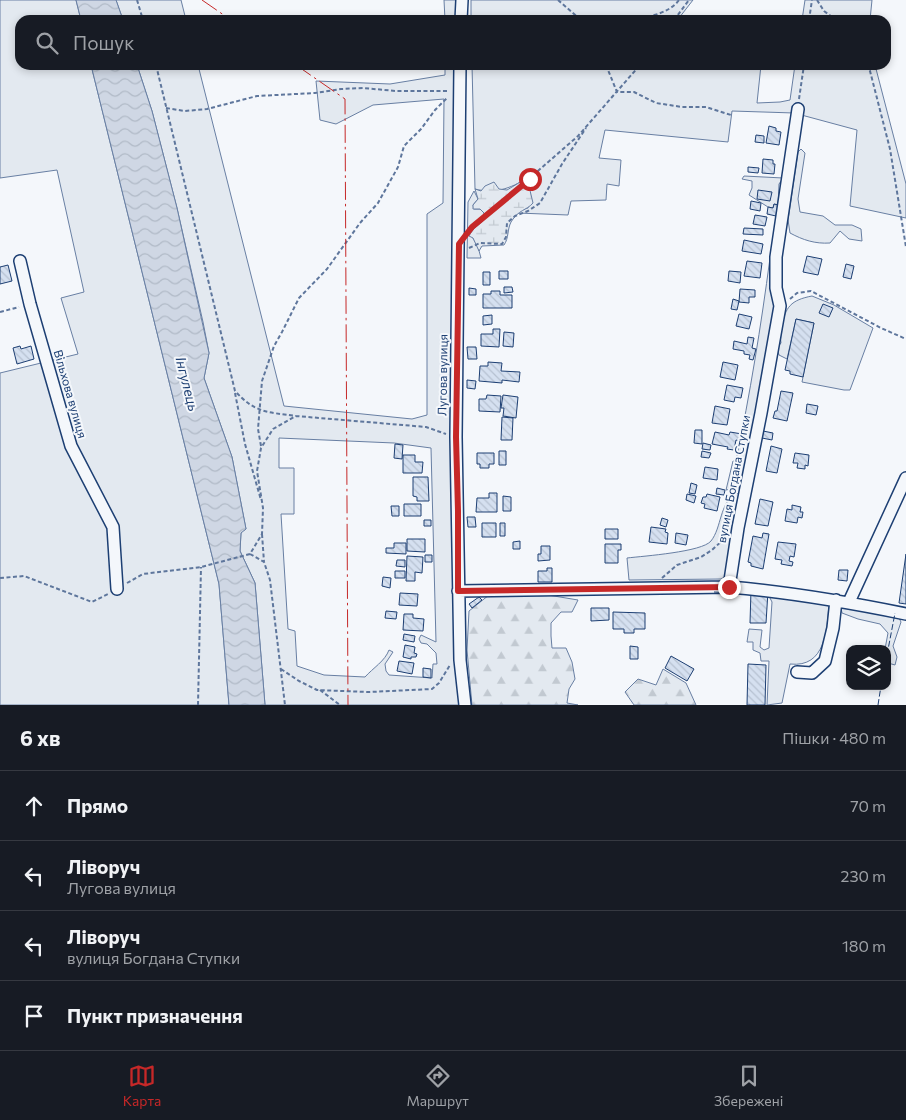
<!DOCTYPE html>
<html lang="uk">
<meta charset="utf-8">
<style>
body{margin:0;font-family:Commissioner,sans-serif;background:#20242c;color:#f1f3f6}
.controls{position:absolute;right:15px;bottom:15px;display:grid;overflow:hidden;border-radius:10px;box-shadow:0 2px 8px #0003}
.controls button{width:45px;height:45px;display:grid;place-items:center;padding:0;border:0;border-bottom:1px solid #363941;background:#171b24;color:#f1f3f6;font:25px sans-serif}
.stop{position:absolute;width:15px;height:15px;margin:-11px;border:4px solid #c62828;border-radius:50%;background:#fff}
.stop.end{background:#c62828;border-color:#fff;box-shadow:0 1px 5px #0008}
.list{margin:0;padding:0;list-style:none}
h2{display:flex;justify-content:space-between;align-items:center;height:65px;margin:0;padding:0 20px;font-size:21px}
h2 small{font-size:16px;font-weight:400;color:#9ea1a6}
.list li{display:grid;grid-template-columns:32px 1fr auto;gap:15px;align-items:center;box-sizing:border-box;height:70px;padding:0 20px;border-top:1px solid #363941}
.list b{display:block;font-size:19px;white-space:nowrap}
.list p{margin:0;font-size:16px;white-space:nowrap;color:#9ea1a6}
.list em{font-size:16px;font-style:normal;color:#9ea1a6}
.icon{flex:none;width:28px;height:28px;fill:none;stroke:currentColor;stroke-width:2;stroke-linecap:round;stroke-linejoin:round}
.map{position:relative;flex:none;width:906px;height:705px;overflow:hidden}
.search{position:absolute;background:#171b24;box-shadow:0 2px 8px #0003;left:15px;right:15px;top:15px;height:55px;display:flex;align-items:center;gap:12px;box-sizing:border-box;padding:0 18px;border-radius:15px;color:#9ea1a6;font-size:19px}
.sheet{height:345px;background:#171b24}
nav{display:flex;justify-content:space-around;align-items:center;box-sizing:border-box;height:70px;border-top:1px solid #363941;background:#171b24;font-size:14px;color:#9ea1a6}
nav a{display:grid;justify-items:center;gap:2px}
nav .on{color:#c62828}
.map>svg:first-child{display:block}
.grass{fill:#e3e9f0;stroke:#687fa3;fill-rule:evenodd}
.forest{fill:url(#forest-firs);stroke:#687fa3}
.wetland{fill:url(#wetland-marsh);stroke:#687fa3}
.water{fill:url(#water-waves);stroke:#687fa3}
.building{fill:url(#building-back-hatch);stroke:#1d3f73}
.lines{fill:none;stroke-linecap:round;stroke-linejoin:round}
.minor-casing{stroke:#1d3f73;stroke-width:14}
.path{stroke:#5e769c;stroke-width:2;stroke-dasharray:4 2.5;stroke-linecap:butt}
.minor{stroke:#f4f7fb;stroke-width:11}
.fence{stroke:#1d3f73;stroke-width:1;stroke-dasharray:6 2.5;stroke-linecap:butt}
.power{stroke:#c62828;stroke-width:1;stroke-dasharray:18 4 2.5 4;stroke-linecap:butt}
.route{stroke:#c62828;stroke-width:6}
.labels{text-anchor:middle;stroke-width:4;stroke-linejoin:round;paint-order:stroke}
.street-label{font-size:12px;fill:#1d3f73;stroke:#f4f7fb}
.water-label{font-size:14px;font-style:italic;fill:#1d3f73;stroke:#f4f7fb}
</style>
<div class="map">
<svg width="906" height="705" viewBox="0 0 906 705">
<defs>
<pattern id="forest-firs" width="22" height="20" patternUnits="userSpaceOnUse" patternTransform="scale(1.25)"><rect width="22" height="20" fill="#e3e9f0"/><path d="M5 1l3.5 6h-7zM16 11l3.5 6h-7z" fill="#c2c9d1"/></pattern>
<pattern id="wetland-marsh" width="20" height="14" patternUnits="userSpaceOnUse" patternTransform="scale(1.25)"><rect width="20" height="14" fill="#e3e9f0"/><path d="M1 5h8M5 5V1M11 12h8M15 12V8" fill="none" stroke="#c2c9d1"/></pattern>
<pattern id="water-waves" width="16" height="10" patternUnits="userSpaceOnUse" patternTransform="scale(1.25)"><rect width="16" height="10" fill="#cfd7e4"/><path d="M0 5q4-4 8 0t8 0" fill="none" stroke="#b1bac7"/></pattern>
<pattern id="building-back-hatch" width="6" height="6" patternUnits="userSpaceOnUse" patternTransform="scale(1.25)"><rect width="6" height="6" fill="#d5e0f0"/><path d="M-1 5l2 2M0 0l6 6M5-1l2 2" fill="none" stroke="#b6c1d1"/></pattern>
</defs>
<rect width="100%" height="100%" fill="#f4f7fb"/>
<path class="grass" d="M0,0H76L81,20H20V65H91L219,584L229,705H0V373L78,354L61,298L84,292L57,170L0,178Z
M116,0H181L186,20H123Z
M444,0H458V20H445Z
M471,0H693L679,18L682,20H471Z
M805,0H872L870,20H802Z
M137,65H198L284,406L412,419L427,415V214L443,203L444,99L373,105L336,124L320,120L316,81L390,84L445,75V65H457L462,705H265L255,583L240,551L241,532L246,529L232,457L204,378L209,353L203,322L177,208L152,111ZM279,438L394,443L431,448L436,642L421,635L419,639L421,643L427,644L436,653L437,664H433L432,678L389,675L386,671L385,664L393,652L389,650C385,661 373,668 365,677L324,675L297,666L295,631L288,629L281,514H294V468H279Z
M472,65H761L757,103L780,102L790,100L795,65H875L906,184V218L850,206L857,130L794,113L732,111L728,142L605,130L599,158L621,160L619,186L607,184L606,200L571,201L568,215L518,213L520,210L528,208L530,194L527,178C510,189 494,194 475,189Z
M801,149L805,153L798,199L800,212L823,216L835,225H852L861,229L862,241L849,239L840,231L830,243C815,244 803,240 790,233L788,220L798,152Z
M744,176L783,178L779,184L778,205L774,204L773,208L768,207L749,195L752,188V181L742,179Z
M474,191L478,199L473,205L474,209H480L484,213L485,219L478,227L473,238L478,247L481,258H467L468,202Z
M770,258L773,260L778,310L743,487L726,490L733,461H736C750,394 761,326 770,258Z
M812,296L834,305L873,328L850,390H844L802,382L814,323L796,319L787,359L779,355L777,348L781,343C780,338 781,333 782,327C785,307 791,300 812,296Z
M736,493L742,495L726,576L721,579L629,580L627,558C644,556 702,552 711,541C722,527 719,504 736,493Z
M770,594L829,603C827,629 826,668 790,664L782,703L767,705L769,661H761L760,653L753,650V642H747L749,629L762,630L760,647L764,650L769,648L772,602L770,598Z
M843,605L895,610L901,622L893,646L897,657L895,665L888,663L887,666V649H885L888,633L880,624L858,619L842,613L841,608Z"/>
<path class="forest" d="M542,594L578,600L572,612H561L551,623V636L552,648H566L572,662L575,679L569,689L567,703L578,705H472L467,650L469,611L489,595Z
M663,669L686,683L696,705H634L625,692L638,679L656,685Z"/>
<path class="wetland" d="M527,178L533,203C526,211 519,209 511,222C507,230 509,238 504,245L482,246L479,251L473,238L469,236C473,228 479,225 485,219L484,213L480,209H473V205L478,199L475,189L481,191L485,186L494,182L499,189L507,190Z"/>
<path class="water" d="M76,0H116L123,20H81Z
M91,65H137L152,111L177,208L209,353L204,378L232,457L246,529L241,533L240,551L255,583L265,705H229L219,584Z"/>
<path class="building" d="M769,126L776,128V131L781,132L779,145L766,143Z
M756,135L764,136V143L755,142Z
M763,159L773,160V164H775L774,174L762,173Z
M748,167L759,168L758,173L748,172Z
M758,190L772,192L770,201L757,199Z
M751,201L761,203L760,211L750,209Z
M774,204L778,205L776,216L767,214L768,207L773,208Z
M755,215L767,217L765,226L753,224Z
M744,228L763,229V235L743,234Z
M744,240L763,244L761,254L742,251Z
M807,256L822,259L818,275L803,272Z
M747,261L762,263L760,278L744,276Z
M846,264L854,266L851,279L843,277Z
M8,265L12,281L0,284V267Z
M499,271H508V279H499Z
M729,271L741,272L740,283L728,281Z
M483,272H490V285H483Z
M504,287H512L513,292L504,293Z
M469,288L476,289V295H469Z
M740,289L755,290V297H749V303L739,302Z
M491,291H500V295H512V308H483V294H491Z
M733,299L739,301L737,310L731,309Z
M823,304L833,308L829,317L819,313Z
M739,314L752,317L749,329L736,326Z
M492,315V324L483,325V316Z
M796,319L814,323L803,377L790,374V371L785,370Z
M493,329H500L499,347L481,346V334H493Z
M504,332L514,333L513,347L503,346Z
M748,337L754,338L752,348L756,349L753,360L749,359L750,355L744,354V351L733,349L734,341L747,344Z
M20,346L21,349L31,346L34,359L17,364L13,348Z
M467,347H476L477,359H468Z
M488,362L502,363L501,371L520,372L519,382L502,380V383L479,381L480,366H488Z
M723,362L738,365L735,380L720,377Z
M467,380L476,381L475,389L467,388Z
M727,385L743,388L741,398L735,397L734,402L724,400Z
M781,391L793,393L787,421L773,418L775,411H777Z
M487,395L501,396L500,412L479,411V399H486Z
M503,395L518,397L516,418L503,416L504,408H501Z
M807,404L818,406L816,415L806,413Z
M715,406L730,409L727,425L712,423Z
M502,417L513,418L512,440H501Z
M695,430H702V444L694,443Z
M763,431L773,433L772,440L762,438Z
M715,432L729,435L730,432L742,434L740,441L736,440L734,450L727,449L728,447L712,444Z
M703,443L711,445L710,450L702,449Z
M395,444L403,445L402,459L394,458Z
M771,446L782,449L777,473L766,471Z
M499,451H506V465H499Z
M702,451L711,453L709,458L701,457Z
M477,453H494V464H489V468H480V464H477Z
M795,453L809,455L808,466L805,465V469L797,468L798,463H793Z
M403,455H415V462H423L422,473H403Z
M705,467L718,469L717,480L703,478Z
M413,477H428L429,501H417V497L413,496Z
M691,483L697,485L695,494L689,493Z
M717,488L725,490L724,495L716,494Z
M489,493H497V512H476L477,498H489Z
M687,494L696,496L694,503L686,500Z
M707,494L720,497L717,511L704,508L705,504L701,503L703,497H706Z
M503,496L511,497V511H503Z
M760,499L773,502L768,526L755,524Z
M404,504H421V516H404Z
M792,505L801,507L800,512H803L802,518L798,517L797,523L785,521L787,509L792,510Z
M391,506H399V516H392Z
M467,517H475L476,527H468Z
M662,518L668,520L666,527L660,525Z
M424,520H431V526H424Z
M482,523H496V537H482Z
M500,523H505V536H500Z
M651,527L666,529L665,532L668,533L667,544L649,542Z
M605,529H618V539H605Z
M676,533L688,535L686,545L675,543Z
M763,533L769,534L763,569L751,566V563L748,562L753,536L762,538Z
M407,539H425V552L407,551Z
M520,541V549H513V542Z
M778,542L796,544L794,557L790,556L789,561L793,562L792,566L781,564L782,560L775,559Z
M394,543H406V554L386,553V548H394Z
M605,544H621V550H618V563H605Z
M541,546H550V560L538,561V554H541Z
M906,554V604L899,603Z
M425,555H432V562H425Z
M407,556L423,557L422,573L415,572V581H406Z
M397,560H405V567L396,566Z
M547,568H552V582H538V571H547Z
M839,570H848L847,581L838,580Z
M395,571H405V578H395Z
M383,577L391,578L390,588L382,586Z
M751,590L768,591L766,623H750Z
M400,593L418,594L417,606L399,605Z
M479,597L482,600L472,608L469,604Z
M591,608H609V620L591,621Z
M386,611L397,612L396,619L385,618Z
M613,612L645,613V629H634V633H624V629H613Z
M404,614H413V618L424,619L423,631L403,630Z
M404,634L415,636L414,642L403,640Z
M405,645L415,647L414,653L417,654L416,657H411V659L403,657Z
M630,646L638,647V659H630Z
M671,656L694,669L687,681L665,668Z
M399,661L414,663L412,674L397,671Z
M748,664L766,665L765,705H747Z
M423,668L431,669V678L423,677Z"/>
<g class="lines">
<g class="minor-casing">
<path id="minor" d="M461,20L462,0
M460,65L456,437L460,660L465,705
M20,261L30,304L71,446L113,527L117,589
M729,587L738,528L761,413L780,306L776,288V257L798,109
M458,591L729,587C789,592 847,602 906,614
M849,602L906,478
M797,672L812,673L825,661L833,628L836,600"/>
</g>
<path class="path" d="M137,0L143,20
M558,0L581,20
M817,0L824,11L836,20
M628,20C645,18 669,14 679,0
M674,20L689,0
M809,20L812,0
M156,65L235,391C255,413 267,412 296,416
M606,65L617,92H634L656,103L682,107H706L731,115
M866,65L870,71L890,149L906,247
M799,99L804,65
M166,108L185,111L207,109L257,96L315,93L341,89L363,88L396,91H449
M469,231L578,136L640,65
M469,248L480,243L502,244L506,237L507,223L515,216L528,211L540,203L562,164L586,128
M790,299L797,293L811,291L881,328L906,339
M0,312L19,307
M235,393L245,444L261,500
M261,446L258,429L262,381L274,346L282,332L299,298L327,269L360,223L378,203L398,167L404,146L421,129L435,110L448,97
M262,534L264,562
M250,554L264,562L270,580L285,705
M0,578L24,576L92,602L108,594
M662,578L677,565L701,557L712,550L725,538
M127,583L143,574L201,567L250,554L262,534L263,508L257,471L261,448L273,429L296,416L426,427L446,434
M281,669L299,681L317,690L369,692L432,689L439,683L450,665
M320,690L340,705
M198,705L201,567"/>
<use href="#minor" class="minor"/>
<path class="fence" d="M714,592L734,593
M887,655L895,613
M878,705L881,686"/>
<path class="power" d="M202,0L231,20
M296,65L345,99L348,705"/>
</g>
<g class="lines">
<path class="route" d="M530,179L472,227L459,244L456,437L458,511V591L729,587"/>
</g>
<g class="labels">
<g class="street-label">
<text transform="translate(443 375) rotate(-89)" y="4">Лугова вулиця</text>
<text transform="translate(70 394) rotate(74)" y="4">Вільхова вулиця</text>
<text transform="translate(734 479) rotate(-79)" y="4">вулиця Богдана Ступки</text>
</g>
<g class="water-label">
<text transform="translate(187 384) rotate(76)" y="5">Інгулець</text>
</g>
</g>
</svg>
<div class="controls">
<button><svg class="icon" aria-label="layers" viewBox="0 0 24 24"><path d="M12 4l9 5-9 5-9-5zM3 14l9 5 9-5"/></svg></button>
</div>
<div class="stop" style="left:530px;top:179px"></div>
<div class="stop end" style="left:729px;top:587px"></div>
<div class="search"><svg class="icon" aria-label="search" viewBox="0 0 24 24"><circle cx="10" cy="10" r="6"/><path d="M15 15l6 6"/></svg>Пошук</div>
</div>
<section class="sheet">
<h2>6 хв<small>Пішки · 480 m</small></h2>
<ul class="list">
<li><svg class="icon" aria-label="ahead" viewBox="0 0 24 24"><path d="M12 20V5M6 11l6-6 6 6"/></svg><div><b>Прямо</b></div><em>70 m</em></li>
<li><svg class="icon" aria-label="left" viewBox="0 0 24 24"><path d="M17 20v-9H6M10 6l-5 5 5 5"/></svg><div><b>Ліворуч</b><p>Лугова вулиця</p></div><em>230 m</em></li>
<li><svg class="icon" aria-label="left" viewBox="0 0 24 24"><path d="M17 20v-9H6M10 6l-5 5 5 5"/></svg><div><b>Ліворуч</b><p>вулиця Богдана Ступки</p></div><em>180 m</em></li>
<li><svg class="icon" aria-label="arrive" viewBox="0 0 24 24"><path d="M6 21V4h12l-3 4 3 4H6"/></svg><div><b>Пункт призначення</b></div></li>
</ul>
</section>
<nav>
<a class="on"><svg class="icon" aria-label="map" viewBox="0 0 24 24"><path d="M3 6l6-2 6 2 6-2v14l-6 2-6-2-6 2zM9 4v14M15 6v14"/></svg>Карта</a>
<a><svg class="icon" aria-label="directions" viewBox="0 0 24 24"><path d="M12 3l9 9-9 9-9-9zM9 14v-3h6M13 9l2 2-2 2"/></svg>Маршрут</a>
<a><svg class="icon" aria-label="saved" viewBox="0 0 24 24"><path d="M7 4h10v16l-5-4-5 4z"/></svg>Збережені</a>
</nav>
